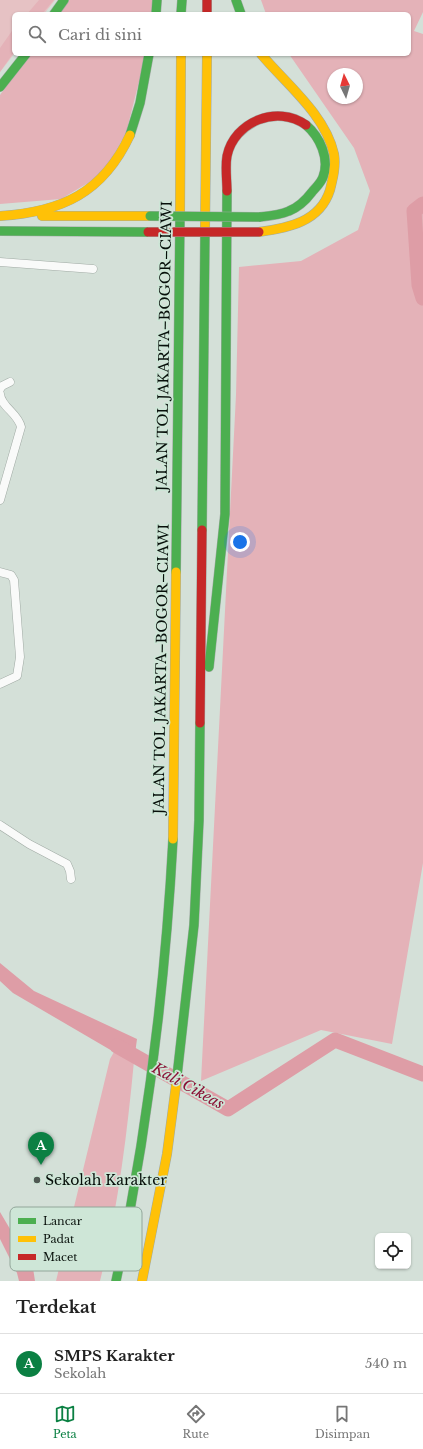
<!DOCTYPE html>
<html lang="id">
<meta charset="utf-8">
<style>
body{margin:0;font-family:"Libre Baskerville",serif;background:#f6f6f6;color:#222}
.controls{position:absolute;right:12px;bottom:12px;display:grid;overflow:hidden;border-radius:6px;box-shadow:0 1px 3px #0004}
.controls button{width:36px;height:36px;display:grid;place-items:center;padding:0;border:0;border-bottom:1px solid #e0e0e0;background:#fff;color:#222;font:20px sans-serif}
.compass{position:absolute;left:327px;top:68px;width:36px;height:36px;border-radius:50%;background:#fff;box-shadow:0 1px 3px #0004;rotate:355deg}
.you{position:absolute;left:240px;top:542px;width:14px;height:14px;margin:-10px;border:3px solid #fff;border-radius:50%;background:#1a73e8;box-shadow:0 0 0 6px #1a73e833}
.badge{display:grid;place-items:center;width:26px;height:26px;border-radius:50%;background:#0b8043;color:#fff;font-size:13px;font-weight:700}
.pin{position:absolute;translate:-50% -33px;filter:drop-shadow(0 1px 2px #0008)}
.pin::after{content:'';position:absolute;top:21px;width:14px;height:12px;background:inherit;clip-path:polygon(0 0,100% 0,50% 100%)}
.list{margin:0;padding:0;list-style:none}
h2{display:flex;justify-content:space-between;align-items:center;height:52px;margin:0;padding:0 16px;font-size:17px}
h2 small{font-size:13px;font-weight:400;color:#767676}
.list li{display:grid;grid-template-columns:26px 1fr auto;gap:12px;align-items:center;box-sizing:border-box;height:60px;padding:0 16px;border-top:1px solid #e0e0e0}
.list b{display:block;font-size:15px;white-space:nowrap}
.list p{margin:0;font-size:13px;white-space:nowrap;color:#767676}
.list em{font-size:13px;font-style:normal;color:#767676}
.icon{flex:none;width:22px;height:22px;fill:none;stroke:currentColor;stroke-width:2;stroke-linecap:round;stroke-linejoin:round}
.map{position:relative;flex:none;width:423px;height:1281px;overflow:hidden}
.search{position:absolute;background:#fff;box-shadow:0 1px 3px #0004;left:12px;right:12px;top:12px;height:44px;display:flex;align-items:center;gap:10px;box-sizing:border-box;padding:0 14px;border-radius:6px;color:#767676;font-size:15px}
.sheet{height:112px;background:#fff}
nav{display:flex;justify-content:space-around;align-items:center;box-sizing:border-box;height:56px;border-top:1px solid #e0e0e0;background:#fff;font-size:11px;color:#767676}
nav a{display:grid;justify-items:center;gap:2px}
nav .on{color:#0b8043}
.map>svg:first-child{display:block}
.green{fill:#e6c2c4}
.forest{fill:#e4b2b8;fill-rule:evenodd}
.water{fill:#de9da6}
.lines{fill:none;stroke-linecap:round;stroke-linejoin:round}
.river{stroke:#de9da6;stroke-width:15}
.street-casing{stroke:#a0aaa4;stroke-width:9}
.fast-casing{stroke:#a0aaa4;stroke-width:10}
.slow-casing{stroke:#a0aaa4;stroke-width:10}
.jam-casing{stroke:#a0aaa4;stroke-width:10}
.street{stroke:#f9faf9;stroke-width:8}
.fast{stroke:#4caf50;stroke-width:9}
.slow{stroke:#ffc107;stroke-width:9}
.jam{stroke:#c62828;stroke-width:9}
.fast-bridge-casing{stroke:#a0aaa4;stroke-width:10;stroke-linecap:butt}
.jam-bridge-casing{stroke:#a0aaa4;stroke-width:10;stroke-linecap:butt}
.fast-bridge{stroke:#4caf50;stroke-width:9}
.jam-bridge{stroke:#c62828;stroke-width:9}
.poi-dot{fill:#4f5852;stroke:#cee6d7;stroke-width:1.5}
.labels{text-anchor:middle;stroke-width:3.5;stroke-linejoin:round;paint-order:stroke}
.street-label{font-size:14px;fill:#070f0a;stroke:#cee6d7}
.poi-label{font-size:14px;fill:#070f0a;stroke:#cee6d7;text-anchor:start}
.water-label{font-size:15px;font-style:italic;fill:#8b1438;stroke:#cee6d7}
.key{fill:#cee6d7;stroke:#92a69a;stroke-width:1}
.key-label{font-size:11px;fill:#070f0a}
</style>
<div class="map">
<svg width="423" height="1281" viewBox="0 0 423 1281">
<rect width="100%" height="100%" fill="#d4e0d8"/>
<path class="green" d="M0,0H55L44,14H14V54L0,72Z"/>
<path class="forest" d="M39,0H54L42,14H27Z
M67,0H154V14H58Z
M261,0H423V12L414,31L423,34V863L392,1044L321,1030L201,1081L236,395L239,267L301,261L358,230L370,191L354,148L289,54H409V14H266ZM333,74H357V98H333Z
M14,28V52L0,72V48Z
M30,54H146L126,133L103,174L61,199L0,204V95Z
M114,1052L134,1061C127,1135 118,1208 100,1281H56L110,1059Z"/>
<path class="water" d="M0,963L34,991L137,1039L134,1061L114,1052L13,993L0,981Z
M0,1212L33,1268L35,1281H19L17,1273L0,1239Z"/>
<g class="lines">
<path class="river" d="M423,204L414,211L419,285L423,298
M117,1046L228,1109L335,1040L423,1074"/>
<g class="street-casing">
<path id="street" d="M0,262L93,269
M0,389L2,386L10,382
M0,394C1,407 18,413 21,427L0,500
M0,572L11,575L14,580L20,657L17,676L0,684
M0,825L29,844L67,864L70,871L71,879"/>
</g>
<g class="fast-casing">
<path id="fast" d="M236,0L241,14
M54,14L64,0
M156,14L157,0
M181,14L182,0
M0,87L26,54
M130,135L140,103L149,54
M259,217C269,216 280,215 289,211C299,207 306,200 312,192C316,187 321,183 323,177C330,159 320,137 306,125
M0,231L148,232
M202,530L205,230
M176,572L180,216
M209,667L225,514L227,191
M176,1085L194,925L199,820L200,723
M116,1281C147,1135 165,988 173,839"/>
</g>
<g class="slow-casing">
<path id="slow" d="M0,216C62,212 103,193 130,135
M42,216H150
M180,216L181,54
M205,230L207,54
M259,232C288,228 320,222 330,190C333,178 336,166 334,154C325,114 286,84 261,54
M173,839L176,572
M142,1281L167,1154L176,1085"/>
</g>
<g class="jam-casing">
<path id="jam" d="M207,0V14
M227,191C227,180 225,167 227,156C234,122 277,104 306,125
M200,723L202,530"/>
</g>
<use href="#street" class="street"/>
<use href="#fast" class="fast"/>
<use href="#slow" class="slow"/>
<use href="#jam" class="jam"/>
<g class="fast-bridge-casing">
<path id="fast-bridge" d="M150,216L259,217"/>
</g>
<g class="jam-bridge-casing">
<path id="jam-bridge" d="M148,232H259"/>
</g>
<use href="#fast-bridge" class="fast-bridge"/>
<use href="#jam-bridge" class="jam-bridge"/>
</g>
<circle class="poi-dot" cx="37" cy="1180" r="4"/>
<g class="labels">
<g class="street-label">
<text transform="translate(164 346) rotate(-89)" y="5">JALAN TOL JAKARTA–BOGOR–CIAWI</text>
<text transform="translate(161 669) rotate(-89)" y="5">JALAN TOL JAKARTA–BOGOR–CIAWI</text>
</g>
<g class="poi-label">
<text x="45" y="1185">Sekolah Karakter</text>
</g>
<g class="water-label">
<text transform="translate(188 1086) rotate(29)" y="5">Kali Cikeas</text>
</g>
</g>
<rect x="10" y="1207" width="132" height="64" rx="6" class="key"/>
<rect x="18" y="1218" width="18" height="6" fill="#4caf50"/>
<rect x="18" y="1236" width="18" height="6" fill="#ffc107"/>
<rect x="18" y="1254" width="18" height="6" fill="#c62828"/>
<g class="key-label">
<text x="43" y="1225">Lancar</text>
<text x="43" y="1243">Padat</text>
<text x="43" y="1261">Macet</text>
</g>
</svg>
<div class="controls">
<button><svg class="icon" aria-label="locate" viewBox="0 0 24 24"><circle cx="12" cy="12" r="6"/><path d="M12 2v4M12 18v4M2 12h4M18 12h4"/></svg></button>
</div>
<svg class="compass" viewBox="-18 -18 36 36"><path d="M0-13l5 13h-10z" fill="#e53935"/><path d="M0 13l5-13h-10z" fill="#767676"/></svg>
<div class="you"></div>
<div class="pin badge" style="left:41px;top:1165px">A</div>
<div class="search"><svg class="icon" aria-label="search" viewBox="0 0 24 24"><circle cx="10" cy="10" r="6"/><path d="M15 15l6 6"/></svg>Cari di sini</div>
</div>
<section class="sheet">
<h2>Terdekat<small></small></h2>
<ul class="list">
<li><span class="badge">A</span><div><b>SMPS Karakter</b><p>Sekolah</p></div><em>540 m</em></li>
</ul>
</section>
<nav>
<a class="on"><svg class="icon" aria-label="map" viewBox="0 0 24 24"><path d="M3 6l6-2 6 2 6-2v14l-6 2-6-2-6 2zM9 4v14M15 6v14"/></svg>Peta</a>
<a><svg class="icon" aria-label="directions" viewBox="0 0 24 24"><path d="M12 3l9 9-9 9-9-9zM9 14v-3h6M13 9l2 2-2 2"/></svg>Rute</a>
<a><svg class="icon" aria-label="saved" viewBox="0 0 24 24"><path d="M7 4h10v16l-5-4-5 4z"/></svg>Disimpan</a>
</nav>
